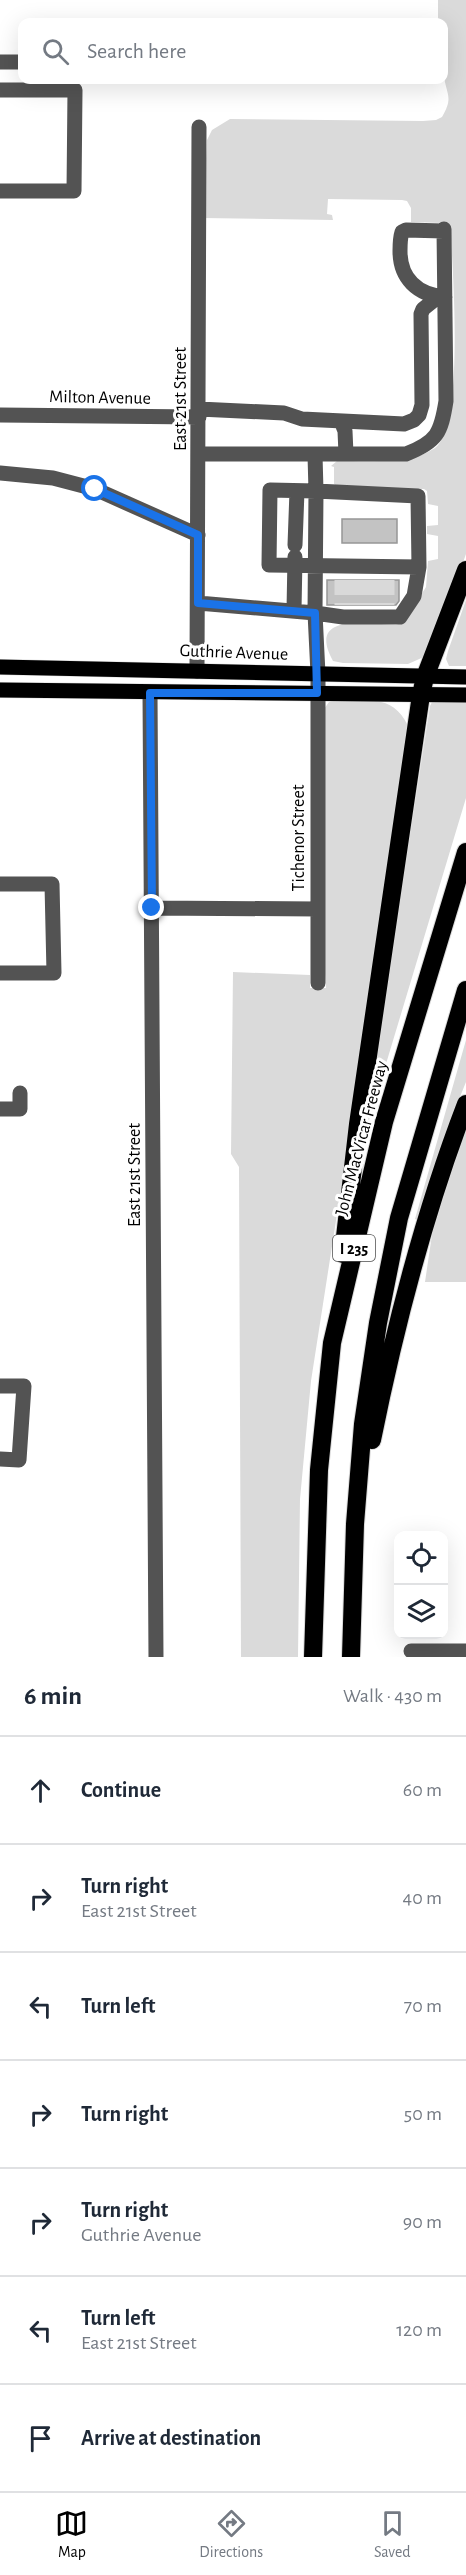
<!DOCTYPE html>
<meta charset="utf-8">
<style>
body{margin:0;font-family:"Alegreya Sans",sans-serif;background:#f2f2f3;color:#1f2937}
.controls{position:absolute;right:18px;bottom:18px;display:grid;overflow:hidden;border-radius:12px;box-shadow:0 6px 24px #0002}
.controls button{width:54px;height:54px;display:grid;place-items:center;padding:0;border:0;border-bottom:2px solid #e0e1e3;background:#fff;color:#1f2937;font:30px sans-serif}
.stop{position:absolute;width:18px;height:18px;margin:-14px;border:4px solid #1a73e8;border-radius:50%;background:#fff}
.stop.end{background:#1a73e8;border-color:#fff;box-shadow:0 2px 6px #0008}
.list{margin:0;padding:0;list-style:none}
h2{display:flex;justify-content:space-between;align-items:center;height:78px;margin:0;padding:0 24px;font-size:26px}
h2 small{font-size:20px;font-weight:400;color:#747a83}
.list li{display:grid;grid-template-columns:39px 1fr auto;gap:18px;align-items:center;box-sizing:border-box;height:108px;padding:0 24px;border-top:2px solid #e0e1e3}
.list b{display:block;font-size:22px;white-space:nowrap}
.list p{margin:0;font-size:20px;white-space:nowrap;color:#747a83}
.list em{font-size:20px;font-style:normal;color:#747a83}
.icon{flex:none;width:33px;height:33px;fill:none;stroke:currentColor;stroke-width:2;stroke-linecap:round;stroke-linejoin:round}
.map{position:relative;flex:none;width:466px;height:1657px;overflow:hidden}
.search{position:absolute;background:#fff;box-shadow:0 6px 24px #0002;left:18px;right:18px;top:18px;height:66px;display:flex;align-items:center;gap:15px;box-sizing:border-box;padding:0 21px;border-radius:12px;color:#747a83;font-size:22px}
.sheet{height:834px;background:#fff}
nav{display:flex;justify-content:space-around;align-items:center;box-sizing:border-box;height:84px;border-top:2px solid #e0e1e3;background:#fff;font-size:16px;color:#747a83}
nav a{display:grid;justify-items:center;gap:3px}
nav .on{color:#000}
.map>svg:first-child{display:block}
.green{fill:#dadada}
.building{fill:#c3c3c3;stroke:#979797;stroke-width:1.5}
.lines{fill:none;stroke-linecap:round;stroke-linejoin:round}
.minor-tunnel{stroke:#d9d9d9;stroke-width:15;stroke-dasharray:15 8;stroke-linecap:butt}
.major-casing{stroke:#dbdbdb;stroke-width:16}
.highway-casing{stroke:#dbdbdb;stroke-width:20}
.minor{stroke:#535353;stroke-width:15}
.major{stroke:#000;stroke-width:15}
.highway{stroke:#000;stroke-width:18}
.route{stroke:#1a73e8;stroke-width:8}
.labels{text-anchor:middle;stroke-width:6;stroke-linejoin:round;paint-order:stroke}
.shield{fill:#fff;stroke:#4c4c4c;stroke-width:1.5}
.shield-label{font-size:16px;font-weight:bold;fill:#000}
.street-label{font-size:18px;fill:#000;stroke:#fff}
</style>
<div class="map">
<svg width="466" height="1657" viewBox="0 0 466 1657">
<rect width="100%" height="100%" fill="#fff"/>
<path class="green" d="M438,0H466V554L441,624L426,656L408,664L343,663L333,661C306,612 367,624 396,625L404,622L426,587L428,561L438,559V536L427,534V526L438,525V506L428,504L427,491L424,489H341L334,484V467L331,466L337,461C368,460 409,466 435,448C464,427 453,275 451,238L442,223L411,222V208L407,201L402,200L328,199L327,214L332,215L333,220L203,218L207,140L212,130L230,119L423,121L436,120L442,117C454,97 446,94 444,76C441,59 444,40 444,22H438Z
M466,600V666H449L446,659L448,651Z
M338,699C370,700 397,695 410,731L388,887L311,1381L300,1499L298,1657H241L239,1167L231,1154L233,972L310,975V988H326L323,944L324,709L329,702Z
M433,700H466V798L367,1127L365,1126L430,706Z
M466,1040V1082L444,1136L417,1220L415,1219Z
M466,1126V1282H425L433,1228Z"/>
<path class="building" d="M342,519H397V543H342Z
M327,580H399V601L396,605H327Z"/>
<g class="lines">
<path class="minor-tunnel" d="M342,580V605
M357,580V605
M372,580V605
M387,580V605"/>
<g class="major-casing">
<path id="major" d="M0,667L466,677
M0,690L466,695"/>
</g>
<g class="highway-casing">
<path id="highway" d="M343,1254L358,1124L421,695L425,677L466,570
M372,1440C395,1326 424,1213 466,1104
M313,1657L319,1470L332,1343L384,1122L466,852
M351,1657L355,1524L363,1424L378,1323L399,1218L466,990"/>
</g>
<path class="minor" d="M0,62H22
M0,90H75L74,191H0
M444,231L406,230L402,232C400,238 400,244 400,251C400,278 417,295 445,297
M199,409L284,413L302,419L404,424L414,420L419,415L422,405L421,314L423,309L438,297
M0,415L199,417
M341,421L345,431L346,454
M199,454H406C437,442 441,433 446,401L444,229
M315,455L316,491L270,490L269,565L419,567
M0,473L53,478L95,489L198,535
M316,491L418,496L419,567L414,596L400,617H343L315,613Z
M295,545L297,491
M198,603L315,613L318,674V983
M294,610L295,557
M197,671L199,127
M150,693L156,1657
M0,884H52L54,973H0
M152,908L318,909
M0,1109H20V1093
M0,1386H24L19,1460L0,1459
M411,1651H466"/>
<use href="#major" class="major"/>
<use href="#highway" class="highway"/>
</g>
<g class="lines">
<path class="route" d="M95,489L198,535V603L315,613L317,693H150L152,908"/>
</g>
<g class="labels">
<rect class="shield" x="333" y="1235" width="42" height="26" rx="4.5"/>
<g class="shield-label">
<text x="354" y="1254">I 235</text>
</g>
<g class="street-label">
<text transform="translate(100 397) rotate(1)" y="6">Milton Avenue</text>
<text transform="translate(180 399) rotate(-90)" y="6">East 21st Street</text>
<text transform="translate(234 652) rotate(2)" y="6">Guthrie Avenue</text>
<text transform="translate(298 838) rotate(-90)" y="6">Tichenor Street</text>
<text transform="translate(361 1138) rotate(-75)" y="6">John MacVicar Freeway</text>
<text transform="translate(134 1175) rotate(-90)" y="6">East 21st Street</text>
</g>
</g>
</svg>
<div class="controls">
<button><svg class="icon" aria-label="locate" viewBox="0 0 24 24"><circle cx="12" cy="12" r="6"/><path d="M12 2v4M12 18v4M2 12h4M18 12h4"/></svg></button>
<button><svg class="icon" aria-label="layers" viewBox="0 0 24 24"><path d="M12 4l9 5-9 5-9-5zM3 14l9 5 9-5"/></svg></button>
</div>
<div class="stop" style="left:95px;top:489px"></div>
<div class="stop end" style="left:152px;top:908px"></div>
<div class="search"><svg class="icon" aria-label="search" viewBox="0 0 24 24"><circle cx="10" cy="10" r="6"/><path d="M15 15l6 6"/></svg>Search here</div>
</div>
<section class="sheet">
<h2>6 min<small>Walk · 430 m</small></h2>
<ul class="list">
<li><svg class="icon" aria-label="ahead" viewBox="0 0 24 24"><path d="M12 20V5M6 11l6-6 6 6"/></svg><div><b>Continue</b></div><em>60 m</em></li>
<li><svg class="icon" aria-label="right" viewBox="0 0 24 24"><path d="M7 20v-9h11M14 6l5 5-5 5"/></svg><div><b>Turn right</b><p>East 21st Street</p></div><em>40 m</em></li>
<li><svg class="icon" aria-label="left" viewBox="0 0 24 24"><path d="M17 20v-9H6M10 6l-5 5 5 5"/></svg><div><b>Turn left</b></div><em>70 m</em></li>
<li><svg class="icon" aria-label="right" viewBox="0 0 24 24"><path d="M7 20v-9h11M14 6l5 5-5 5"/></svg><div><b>Turn right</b></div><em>50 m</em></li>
<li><svg class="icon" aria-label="right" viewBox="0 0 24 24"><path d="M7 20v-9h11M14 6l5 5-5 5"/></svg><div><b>Turn right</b><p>Guthrie Avenue</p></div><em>90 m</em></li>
<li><svg class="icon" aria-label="left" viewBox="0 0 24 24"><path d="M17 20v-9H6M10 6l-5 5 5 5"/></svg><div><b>Turn left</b><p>East 21st Street</p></div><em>120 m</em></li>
<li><svg class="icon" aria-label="arrive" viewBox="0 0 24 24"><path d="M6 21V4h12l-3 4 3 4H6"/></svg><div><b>Arrive at destination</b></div></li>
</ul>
</section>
<nav>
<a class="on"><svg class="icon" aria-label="map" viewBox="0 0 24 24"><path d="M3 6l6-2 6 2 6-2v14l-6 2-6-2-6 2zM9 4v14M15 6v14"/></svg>Map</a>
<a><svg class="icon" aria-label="directions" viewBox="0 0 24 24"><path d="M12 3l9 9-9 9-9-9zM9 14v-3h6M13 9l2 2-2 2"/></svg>Directions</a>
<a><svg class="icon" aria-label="saved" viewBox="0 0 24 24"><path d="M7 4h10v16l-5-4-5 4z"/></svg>Saved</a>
</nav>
